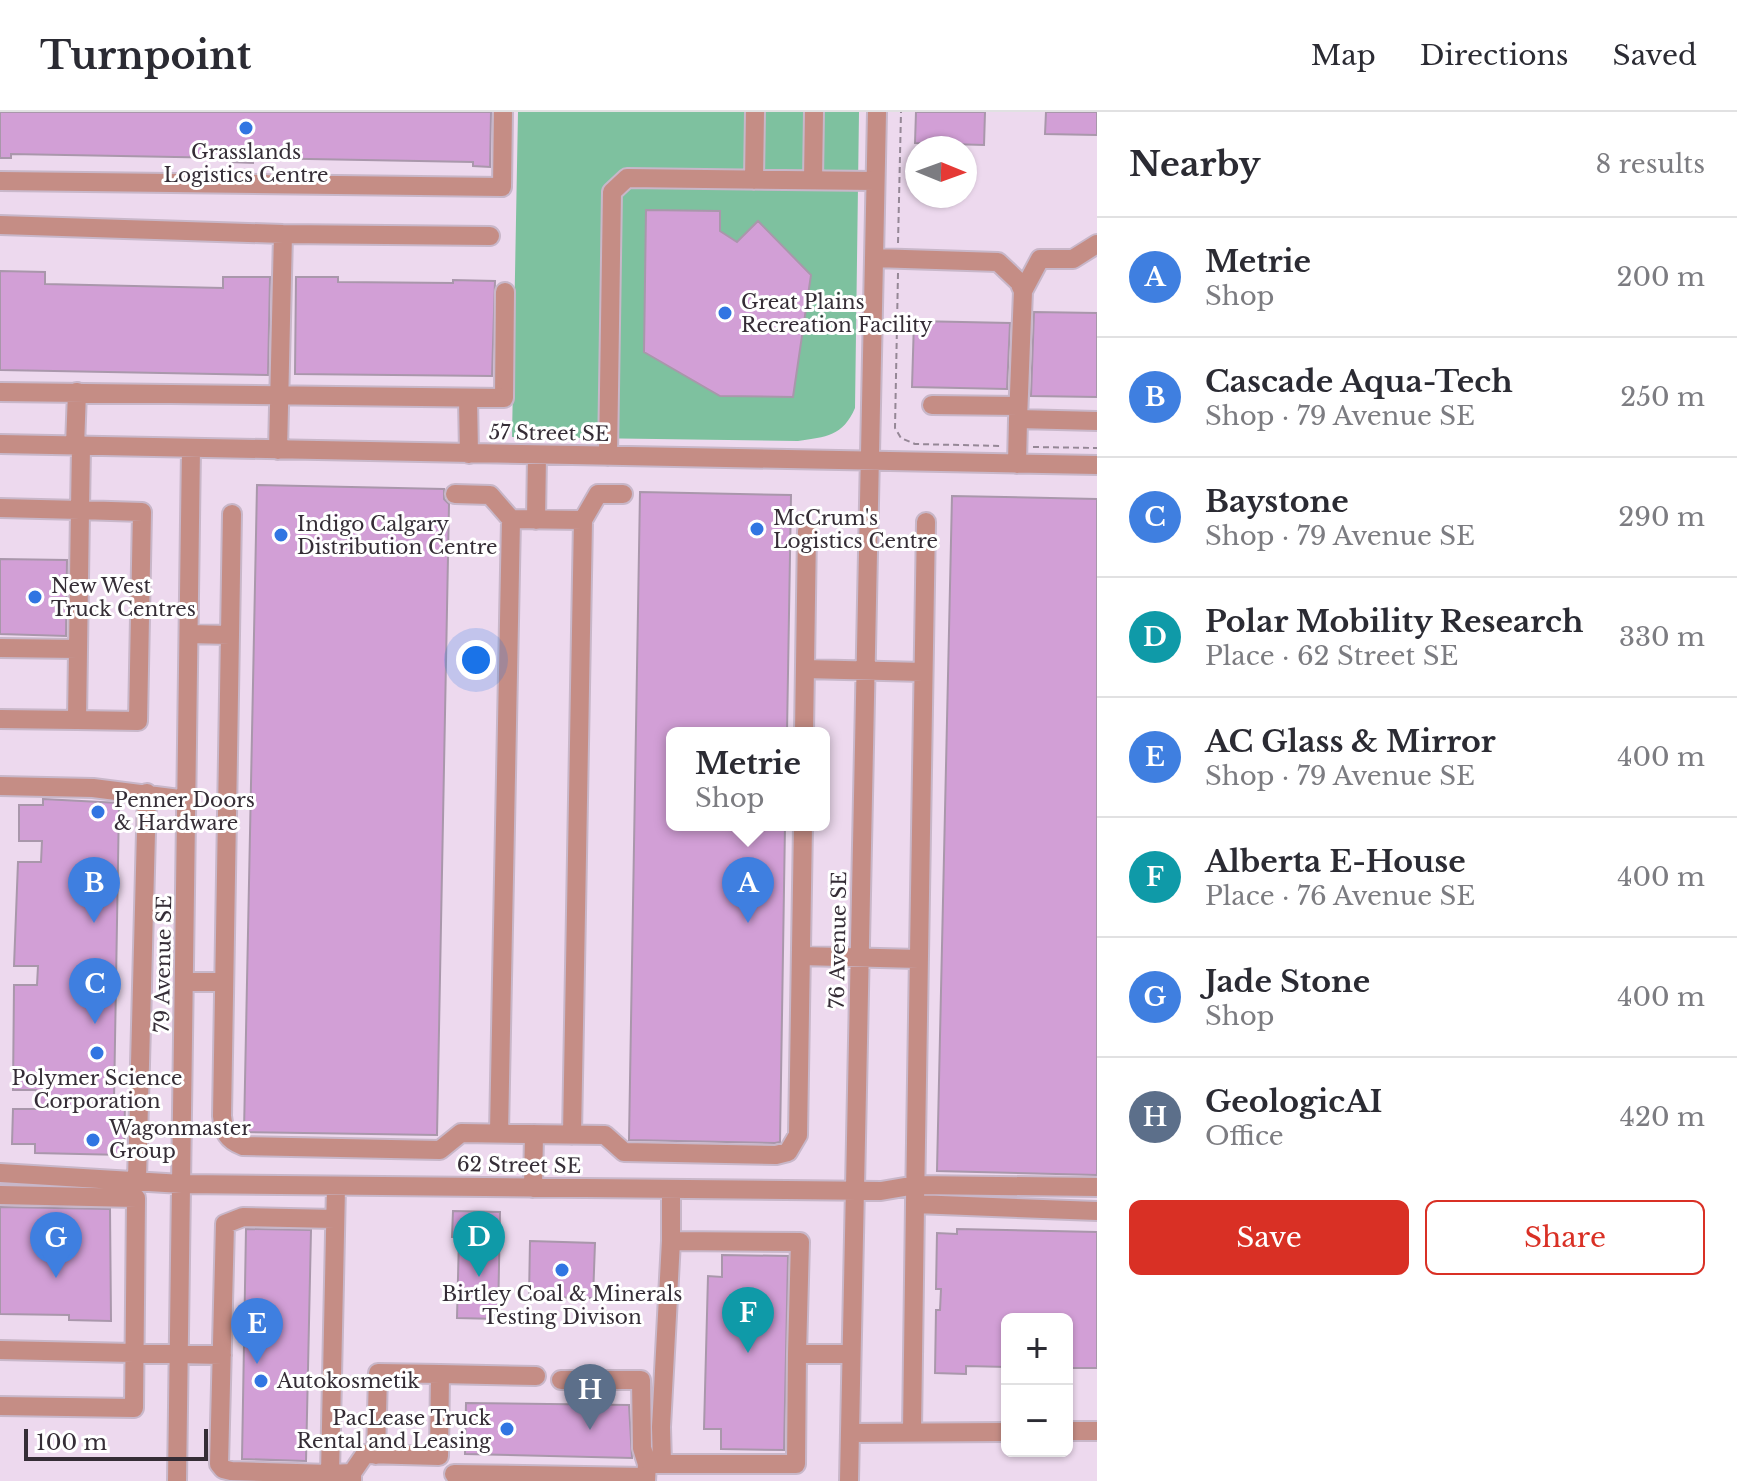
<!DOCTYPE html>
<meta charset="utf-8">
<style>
body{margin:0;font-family:"Libre Baskerville",serif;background:#f2f2f3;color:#2b2b33}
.controls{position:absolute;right:24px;bottom:24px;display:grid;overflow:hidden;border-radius:12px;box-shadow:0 2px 6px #0004}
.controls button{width:72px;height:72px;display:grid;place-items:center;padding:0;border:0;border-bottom:2px solid #e1e1e2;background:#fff;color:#2b2b33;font:40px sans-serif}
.compass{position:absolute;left:905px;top:24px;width:72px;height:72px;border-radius:50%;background:#fff;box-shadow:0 2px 6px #0004;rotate:91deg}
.scale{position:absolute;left:24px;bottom:20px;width:184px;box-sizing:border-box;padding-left:8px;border:4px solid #352d36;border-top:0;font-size:22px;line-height:28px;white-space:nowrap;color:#352d36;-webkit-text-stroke:6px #fff;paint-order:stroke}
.you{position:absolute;left:476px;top:548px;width:28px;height:28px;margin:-20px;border:6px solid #fff;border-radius:50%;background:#1a73e8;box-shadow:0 0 0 12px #1a73e833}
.badge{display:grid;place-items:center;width:52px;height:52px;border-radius:50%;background:#d93025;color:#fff;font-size:26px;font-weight:700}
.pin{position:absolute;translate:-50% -66px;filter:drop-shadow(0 2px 4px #0008)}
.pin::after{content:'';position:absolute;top:42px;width:28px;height:24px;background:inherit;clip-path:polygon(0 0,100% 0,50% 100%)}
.popup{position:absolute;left:666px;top:615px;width:164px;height:104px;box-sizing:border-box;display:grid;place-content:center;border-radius:12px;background:#fff;filter:drop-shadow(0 2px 6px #0005);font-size:26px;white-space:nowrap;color:#7c7c81}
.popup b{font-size:30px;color:#2b2b33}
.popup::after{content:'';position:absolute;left:50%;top:100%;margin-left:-16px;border:16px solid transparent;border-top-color:#fff}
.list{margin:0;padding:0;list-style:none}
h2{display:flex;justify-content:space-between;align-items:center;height:104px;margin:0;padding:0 32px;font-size:34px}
h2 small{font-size:26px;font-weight:400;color:#7c7c81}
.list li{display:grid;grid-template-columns:52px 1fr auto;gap:24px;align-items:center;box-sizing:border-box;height:120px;padding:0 32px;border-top:2px solid #e1e1e2}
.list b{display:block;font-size:30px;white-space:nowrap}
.list p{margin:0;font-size:26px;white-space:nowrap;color:#7c7c81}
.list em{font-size:26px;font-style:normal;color:#7c7c81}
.actions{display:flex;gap:16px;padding:24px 32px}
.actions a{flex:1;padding:18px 0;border:2px solid #d93025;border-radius:12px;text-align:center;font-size:28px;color:#d93025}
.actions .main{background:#d93025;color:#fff}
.map{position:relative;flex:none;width:1097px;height:1369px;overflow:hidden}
header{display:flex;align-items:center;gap:48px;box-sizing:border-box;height:112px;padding:0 40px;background:#fff;border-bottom:2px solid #e1e1e2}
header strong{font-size:38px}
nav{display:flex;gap:44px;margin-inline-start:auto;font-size:28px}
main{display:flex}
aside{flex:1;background:#fff}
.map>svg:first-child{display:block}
.green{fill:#7ec19f}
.building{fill:#d29fd6;stroke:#a997ab;stroke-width:2}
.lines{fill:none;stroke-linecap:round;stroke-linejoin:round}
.minor-casing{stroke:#c8b7c9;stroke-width:22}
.path{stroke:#958796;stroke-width:2;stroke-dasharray:6 4;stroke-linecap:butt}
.minor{stroke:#c58d85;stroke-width:18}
.poi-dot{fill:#3175e2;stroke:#fff;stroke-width:3}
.labels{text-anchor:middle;stroke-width:6;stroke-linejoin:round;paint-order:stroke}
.poi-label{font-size:20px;fill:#352d36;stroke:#fff;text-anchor:start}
.street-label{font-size:20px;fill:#352d36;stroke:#fff}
</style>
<header>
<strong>Turnpoint</strong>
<nav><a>Map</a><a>Directions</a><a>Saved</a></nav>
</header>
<main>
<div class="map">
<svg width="1097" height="1369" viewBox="0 0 1097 1369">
<rect width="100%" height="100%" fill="#edd9ee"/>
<path class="green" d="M518,0H859L855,296C843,324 826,325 798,329L512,325Z"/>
<path class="building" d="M0,0H491L490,55L473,54V50L253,46V51L230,50V46L11,42V46H0Z
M916,0H985L984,33L915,31Z
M1046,0H1097V23L1045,22Z
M646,98L720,99V119L737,130L758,109L811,163L793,285L720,284L644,240Z
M0,159L45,160V172L223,176V165H270L268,263L0,258Z
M296,165H338V170L453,171V168L495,169L492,264L295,262Z
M1034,200L1097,201V285L1031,284Z
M914,209L1010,211L1007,277L912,275Z
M257,373L444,377V387L449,392L437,1023L244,1020Z
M640,380L791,383L787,621H672V713H785L780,1030L775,1031L629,1028Z
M952,384L1097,387V1063L937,1059Z
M0,447L67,448L66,524L0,522Z
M43,687L119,691L114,989H125L124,1043L35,1041V1032H12L13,997H36V978H13L14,873H37L38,854H14L18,750H41L42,729H19V693H43Z
M0,1095L110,1097L111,1209L69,1208V1203L0,1202Z
M453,1099L500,1100L498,1207L457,1206L459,1125H452Z
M246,1117L311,1118L306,1349L242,1347Z
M957,1117L1097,1120V1256H1067V1207H1007V1255L966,1254V1262L935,1261L936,1198H940L941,1177H936L937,1121L957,1122Z
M530,1129L595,1131L593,1186L529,1185Z
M722,1143L788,1144L784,1338L721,1337V1317H704L708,1164L722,1165Z
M466,1291L629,1293L632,1346L465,1342Z"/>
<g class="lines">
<g class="minor-casing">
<path id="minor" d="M754,68L755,0
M813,68L814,0
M0,69L502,75L503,0
M0,113L283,122L490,124
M874,146L998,150L1019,170L1023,179L1018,307
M1023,179L1040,147H1073L1097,132
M0,280L504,286L505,180
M468,286L469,342
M932,293L1018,294
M0,332L1097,353
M75,334L77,280
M278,338L283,122
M608,344L612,80L627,66L875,69
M1017,352L1018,307L1097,309
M455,382L490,383L511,407
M0,396L80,398L81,334
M80,398L142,400L138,609L77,608Z
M232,402L222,1004C224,1021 227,1028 243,1034L440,1038L461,1021L605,1023L624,1040L776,1043L788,1040L798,1023L803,713
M536,408L537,343
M583,408L598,382H623
M189,522L230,523
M0,536L78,537
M805,557L923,560
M0,607L77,608
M804,621L807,419
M0,674L93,676L187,688
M801,844L919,847
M184,870H224
M499,1021L511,407L583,408L572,1023
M0,1061L182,1072L881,1079L916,1073L1097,1075
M137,1068L147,681
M336,1074L330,1362L352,1361V1369
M533,1076L534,1022
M671,1077V1129L800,1130L797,1242
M0,1083L136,1086L134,1296L0,1294
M915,1092L926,410
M0,1238L222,1243
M561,1268H641L642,1336L647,1352
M1067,1319H1097
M912,1320L915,1092L1097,1099
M850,1321L1007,1320
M376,1343L378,1261L440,1262
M662,1352L661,1315L671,1129
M352,1361L365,1342L439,1344L440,1262L536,1264
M330,1362L231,1359L223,1357L219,1352L225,1112L243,1105L335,1107
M454,1362L646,1365
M177,1369L191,336
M646,1369L647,1352H796L797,1242H851
M849,1369L877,0"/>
</g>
<path class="path" d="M898,131L901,0
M898,161L895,316L901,326L915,332L1003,334
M1033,335L1097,336"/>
<use href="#minor" class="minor"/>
</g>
<g class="poi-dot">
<circle cx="246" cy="16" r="8"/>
<circle cx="725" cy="201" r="8"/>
<circle cx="757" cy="417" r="8"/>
<circle cx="281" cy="423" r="8"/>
<circle cx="35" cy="485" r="8"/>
<circle cx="98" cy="700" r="8"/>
<circle cx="97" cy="941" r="8"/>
<circle cx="93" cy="1028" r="8"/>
<circle cx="562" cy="1158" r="8"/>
<circle cx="261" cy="1269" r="8"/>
<circle cx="507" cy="1317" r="8"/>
</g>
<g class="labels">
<g class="poi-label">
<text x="246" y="47" text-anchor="middle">Grasslands<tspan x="246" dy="23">Logistics Centre</tspan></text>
<text x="741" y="197">Great Plains<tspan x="741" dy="23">Recreation Facility</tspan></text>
<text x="773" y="413">McCrum's<tspan x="773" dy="23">Logistics Centre</tspan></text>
<text x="297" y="419">Indigo Calgary<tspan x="297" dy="23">Distribution Centre</tspan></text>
<text x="51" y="481">New West<tspan x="51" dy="23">Truck Centres</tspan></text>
<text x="114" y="695">Penner Doors<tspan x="114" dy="23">&amp; Hardware</tspan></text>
<text x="97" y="973" text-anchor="middle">Polymer Science<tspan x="97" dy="23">Corporation</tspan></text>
<text x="109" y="1023">Wagonmaster<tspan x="109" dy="23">Group</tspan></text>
<text x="562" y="1189" text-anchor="middle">Birtley Coal &amp; Minerals<tspan x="562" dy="23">Testing Divison</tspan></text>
<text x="277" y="1276">Autokosmetik</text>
<text x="491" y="1313" text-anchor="end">PacLease Truck<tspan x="491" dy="23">Rental and Leasing</tspan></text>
</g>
<g class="street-label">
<text transform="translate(549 321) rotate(1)" y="7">57 Street SE</text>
<text transform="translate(838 828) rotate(-89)" y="7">76 Avenue SE</text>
<text transform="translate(163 852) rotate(-89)" y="7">79 Avenue SE</text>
<text transform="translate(519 1053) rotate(1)" y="7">62 Street SE</text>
</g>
</g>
</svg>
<div class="controls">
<button>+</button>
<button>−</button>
</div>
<svg class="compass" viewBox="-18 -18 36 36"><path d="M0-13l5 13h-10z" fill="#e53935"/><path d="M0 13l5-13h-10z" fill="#7c7c81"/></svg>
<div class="scale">100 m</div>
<div class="you"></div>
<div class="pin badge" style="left:748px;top:811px;background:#3f7fe0">A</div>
<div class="popup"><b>Metrie</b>Shop</div>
<div class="pin badge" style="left:94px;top:811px;background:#3f7fe0">B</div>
<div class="pin badge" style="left:95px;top:912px;background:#3f7fe0">C</div>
<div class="pin badge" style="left:479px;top:1165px;background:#0f9aa8">D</div>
<div class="pin badge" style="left:257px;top:1252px;background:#3f7fe0">E</div>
<div class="pin badge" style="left:748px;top:1241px;background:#0f9aa8">F</div>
<div class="pin badge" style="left:56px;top:1166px;background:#3f7fe0">G</div>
<div class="pin badge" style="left:590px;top:1318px;background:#5c6f8a">H</div>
</div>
<aside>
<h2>Nearby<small>8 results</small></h2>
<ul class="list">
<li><span class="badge" style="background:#3f7fe0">A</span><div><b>Metrie</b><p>Shop</p></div><em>200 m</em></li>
<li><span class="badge" style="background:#3f7fe0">B</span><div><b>Cascade Aqua-Tech</b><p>Shop · 79 Avenue SE</p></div><em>250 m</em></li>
<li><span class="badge" style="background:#3f7fe0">C</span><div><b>Baystone</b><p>Shop · 79 Avenue SE</p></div><em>290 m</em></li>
<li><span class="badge" style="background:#0f9aa8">D</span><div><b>Polar Mobility Research</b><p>Place · 62 Street SE</p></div><em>330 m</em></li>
<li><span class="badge" style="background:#3f7fe0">E</span><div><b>AC Glass &amp; Mirror</b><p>Shop · 79 Avenue SE</p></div><em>400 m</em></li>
<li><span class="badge" style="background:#0f9aa8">F</span><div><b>Alberta E-House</b><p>Place · 76 Avenue SE</p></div><em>400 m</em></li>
<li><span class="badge" style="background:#3f7fe0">G</span><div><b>Jade Stone</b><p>Shop</p></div><em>400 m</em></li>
<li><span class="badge" style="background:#5c6f8a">H</span><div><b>GeologicAI</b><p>Office</p></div><em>420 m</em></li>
</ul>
<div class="actions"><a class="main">Save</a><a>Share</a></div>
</aside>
</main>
